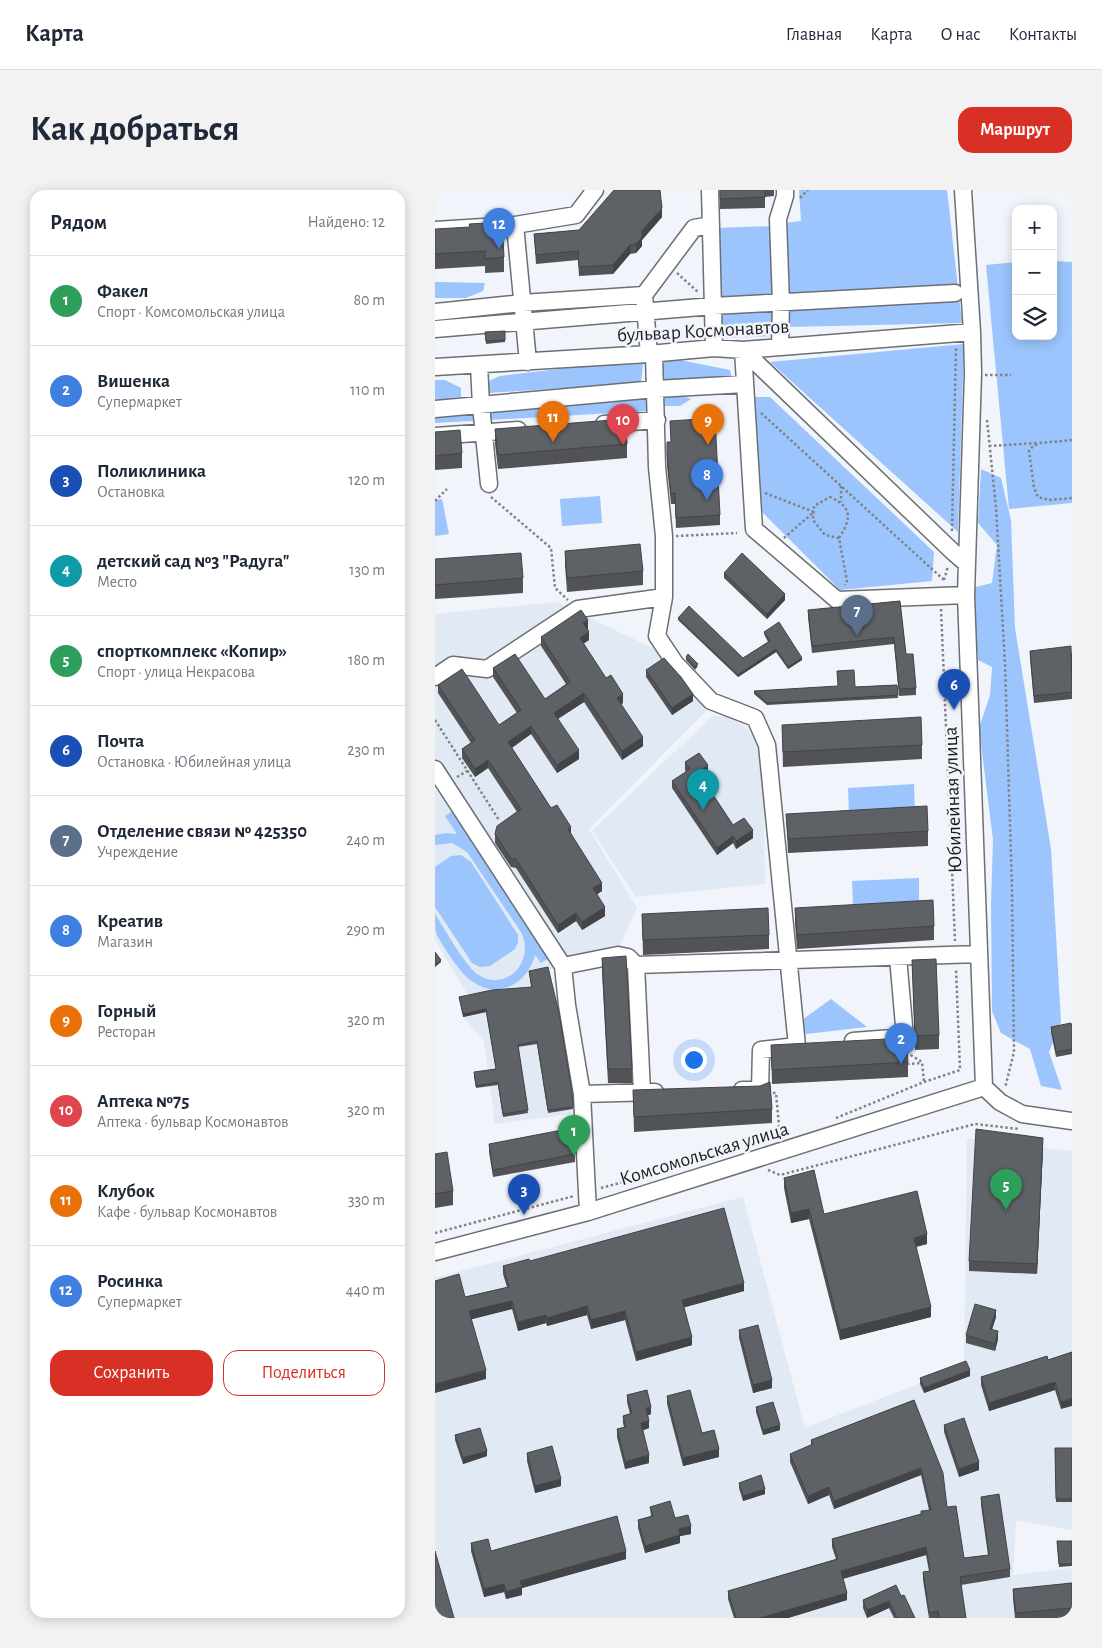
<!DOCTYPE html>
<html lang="ru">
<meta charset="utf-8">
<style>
body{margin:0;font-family:"Alegreya Sans",sans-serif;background:#f2f2f3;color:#1f2937}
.controls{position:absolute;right:15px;top:15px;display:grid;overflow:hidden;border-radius:10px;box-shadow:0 2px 12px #0003}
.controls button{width:45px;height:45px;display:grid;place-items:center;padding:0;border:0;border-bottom:1px solid #e0e1e3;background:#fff;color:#1f2937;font:25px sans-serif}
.you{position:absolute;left:258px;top:869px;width:18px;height:18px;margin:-12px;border:4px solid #fff;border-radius:50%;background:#1a73e8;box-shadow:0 0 0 8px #1a73e833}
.badge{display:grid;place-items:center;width:32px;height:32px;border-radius:50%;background:#d93025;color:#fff;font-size:16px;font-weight:700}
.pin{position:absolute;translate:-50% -41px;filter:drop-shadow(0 1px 2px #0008)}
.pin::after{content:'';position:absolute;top:26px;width:18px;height:15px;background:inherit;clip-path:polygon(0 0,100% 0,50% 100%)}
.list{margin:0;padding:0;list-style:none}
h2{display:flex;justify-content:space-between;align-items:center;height:65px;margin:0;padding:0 20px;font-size:21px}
h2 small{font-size:16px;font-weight:400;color:#747a83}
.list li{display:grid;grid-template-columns:32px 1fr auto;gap:15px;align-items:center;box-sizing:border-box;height:90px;padding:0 20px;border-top:1px solid #e0e1e3}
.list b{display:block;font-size:19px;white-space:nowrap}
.list p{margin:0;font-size:16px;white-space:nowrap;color:#747a83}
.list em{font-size:16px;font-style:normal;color:#747a83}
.actions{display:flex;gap:10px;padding:15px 20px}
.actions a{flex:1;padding:11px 0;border:1px solid #d93025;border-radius:15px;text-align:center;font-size:18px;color:#d93025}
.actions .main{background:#d93025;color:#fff}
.icon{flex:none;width:28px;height:28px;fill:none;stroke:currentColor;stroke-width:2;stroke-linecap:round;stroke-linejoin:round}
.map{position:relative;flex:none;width:637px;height:1428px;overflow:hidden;border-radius:15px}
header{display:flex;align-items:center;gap:30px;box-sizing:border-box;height:70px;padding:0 25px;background:#fff;border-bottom:1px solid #e0e1e3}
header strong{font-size:24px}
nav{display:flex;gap:28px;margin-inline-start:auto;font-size:18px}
.intro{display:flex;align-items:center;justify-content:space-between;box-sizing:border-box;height:120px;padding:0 30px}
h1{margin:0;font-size:35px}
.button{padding:12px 22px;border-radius:15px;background:#d93025;color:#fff;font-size:18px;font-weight:700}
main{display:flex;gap:30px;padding:0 30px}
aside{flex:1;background:#fff;border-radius:15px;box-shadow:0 2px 12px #0003}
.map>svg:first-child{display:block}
.built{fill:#e0e9f4}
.green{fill:#9bc5fc}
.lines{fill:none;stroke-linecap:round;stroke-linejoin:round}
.minor-casing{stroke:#6c6f73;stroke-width:19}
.path{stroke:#808286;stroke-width:2.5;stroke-dasharray:2.5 2.5;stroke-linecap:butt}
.minor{stroke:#fff;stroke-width:16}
.wall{fill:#515357}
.shaded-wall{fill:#424447}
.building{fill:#5e6165;stroke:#424447}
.labels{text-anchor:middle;stroke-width:5;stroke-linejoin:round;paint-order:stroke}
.street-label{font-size:20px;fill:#1e1f21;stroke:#f1f4fa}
</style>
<header>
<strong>Карта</strong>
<nav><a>Главная</a><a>Карта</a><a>О нас</a><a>Контакты</a></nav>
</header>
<div class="intro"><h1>Как добраться</h1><a class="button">Маршрут</a></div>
<main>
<aside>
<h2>Рядом<small>Найдено: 12</small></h2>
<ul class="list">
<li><span class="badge" style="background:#2e9e5b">1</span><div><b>Факел</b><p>Спорт · Комсомольская улица</p></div><em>80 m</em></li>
<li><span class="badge" style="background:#3f7fe0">2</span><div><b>Вишенка</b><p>Супермаркет</p></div><em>110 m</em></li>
<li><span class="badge" style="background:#1a4fb4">3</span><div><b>Поликлиника</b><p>Остановка</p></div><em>120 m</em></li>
<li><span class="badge" style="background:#0f9aa8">4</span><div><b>детский сад №3 &quot;Радуга&quot;</b><p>Место</p></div><em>130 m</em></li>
<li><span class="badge" style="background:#2e9e5b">5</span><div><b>спорткомплекс «Копир»</b><p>Спорт · улица Некрасова</p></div><em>180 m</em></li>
<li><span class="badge" style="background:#1a4fb4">6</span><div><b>Почта</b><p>Остановка · Юбилейная улица</p></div><em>230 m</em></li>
<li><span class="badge" style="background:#5c6f8a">7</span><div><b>Отделение связи № 425350</b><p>Учреждение</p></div><em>240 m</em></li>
<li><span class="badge" style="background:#3f7fe0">8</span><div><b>Креатив</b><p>Магазин</p></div><em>290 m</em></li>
<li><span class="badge" style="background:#e8710a">9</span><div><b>Горный</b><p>Ресторан</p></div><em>320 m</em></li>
<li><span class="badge" style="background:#e0444e">10</span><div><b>Аптека №75</b><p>Аптека · бульвар Космонавтов</p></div><em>320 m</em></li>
<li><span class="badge" style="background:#e8710a">11</span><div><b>Клубок</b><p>Кафе · бульвар Космонавтов</p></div><em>330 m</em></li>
<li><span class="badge" style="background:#3f7fe0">12</span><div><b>Росинка</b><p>Супермаркет</p></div><em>440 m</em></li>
</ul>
<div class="actions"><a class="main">Сохранить</a><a>Поделиться</a></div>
</aside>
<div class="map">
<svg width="637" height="1428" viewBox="0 0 637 1428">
<rect width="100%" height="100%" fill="#f1f4fa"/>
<path class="built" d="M122,412L234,466L273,519L154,639L202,718L182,762L113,780L119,807L128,810L145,923L60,934L49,851L28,827L24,810L34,807L0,750V602L3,600L0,595V424Z
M277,526H292L308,535L328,558L330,694L201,707L157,641Z
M532,949H541L535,1081L602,1084L608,958L637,961V1340L581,1330L578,1385L637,1378V1428H0V1088L308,1007L370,1238L529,1176Z"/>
<path class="green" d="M364,0H512L527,133L353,137L349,33L366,31Z
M338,36L342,146L284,148L281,38Z
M618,71L637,72V313L574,319L551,75L581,72V146H618Z
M0,92H1L50,93L48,101L31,108H0Z
M529,154L523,342L335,172Z
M245,170L295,180L297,188L260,192L226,190L224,172Z
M208,174L206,193L54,203L51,192L65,186L148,176Z
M0,190H10L26,198V207L0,210Z
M225,205L248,206L256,209L245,216H224Z
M214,206V221L0,233V222Z
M316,207H335L499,362L497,391L405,400L325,320Z
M546,279L566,288L576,330L580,438L616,659L626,832L614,862L627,900L606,896L595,859L566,843L557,821L556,714L558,650L544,538L555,505L557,477L543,470L536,398L557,393L562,355L543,333Z
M165,306L167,333L127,336L125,309Z
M7,309L14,344L0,346V310Z
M479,594L480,622L414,625L413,598Z
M18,621L114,768L106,773L100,765C93,793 64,810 38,792C27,786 6,754 1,743C0,738 0,729 0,724C9,738 30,775 42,784C70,804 101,772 86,742L32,662L17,653L0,655V645L11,643L22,644L10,626Z
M26,665L36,672L83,745V752L80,759L55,776L45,777L37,773L0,717V677L16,666Z
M484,688V714L418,716L417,691Z
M396,809L432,837L371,844L367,830Z"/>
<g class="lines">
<g class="minor-casing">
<path id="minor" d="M275,0L279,158
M528,0L537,142L538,183L531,405L549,897
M80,35L93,172
M0,40L80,35L141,25L160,0
M0,122L87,113L209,105
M0,139L278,116L520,103
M345,157L346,113L343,29L350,6V0
M308,160L319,339L402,410L531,405
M308,160L517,361L532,374
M214,164L209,105L259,38L276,35
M44,175L46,216L54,294
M0,177L214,164L279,158L308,160L537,142
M0,219L221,199L310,194
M169,234L222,230
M0,246L83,240
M229,407L222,446L240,473L276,511L320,528L332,555L362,856L326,860L325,900H307
M0,487L18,475L52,479L143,419L229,407V346L222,277L219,164
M0,579L128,776L132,815L147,904L153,1022
M201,775L207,902
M128,776L183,765L193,767L201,775L544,764
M418,851L470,847L463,767
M549,897L565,912L587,924L637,931
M147,904L220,902
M0,1062L153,1022L549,897"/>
</g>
<path class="path" d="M365,8L373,0
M242,83L264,103
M550,185H576
M326,223L509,390V392
M552,230L561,318L570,474L577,698L579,862L570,898
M637,250L605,253L598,256L594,261L599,298L603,307L614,310L637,308
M554,256L603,253
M406,296V312
M330,303L379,322L349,348
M56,307L116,358L120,398L133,410
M0,311L12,299
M517,341L521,156
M241,346L302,343
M404,348L390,345L378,330L379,316L395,307C417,317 417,328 404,348L412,391L410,395
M509,390L513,376
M506,419L520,751
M0,530L64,630
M22,587L32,581
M473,861L474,864L487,872L489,892
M472,874L487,873
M338,903H341L345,947
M401,928L489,892L525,880L521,779
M333,980L345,985L540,934L584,939
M166,998L233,980
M0,1043L139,1006"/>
<use href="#minor" class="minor"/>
</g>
<path class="wall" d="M285,0H339V6L330,7V18L285,19Z
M227,27L207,50V56L201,63L195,64L178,84L144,86L143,70L101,74L99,44L144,40Z
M0,39L69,67V82L50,83V76L0,79Z
M70,141V152L51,154L50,142Z
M235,231L285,325V335L241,338L240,314H236L232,276V252H236Z
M60,239L192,254V268L63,279L60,254Z
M0,242L27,263V278L0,280Z
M130,361L208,381V395L132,402L130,375Z
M0,369L88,388V403L0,409Z
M289,383L350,410L332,429L289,388Z
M465,411L471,464L481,498V505L464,506L459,454L377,463L373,427V420Z
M243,428L308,468L333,452L329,444V442L367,470L353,479L341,462L303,487L243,430Z
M153,438L154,450L148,454L188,513L186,514L208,556L187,570L149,512L123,529L144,569L122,583L96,544L77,558L116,618L136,644L167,701L162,704L170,726L147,740L141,731L123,743L81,678L76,677L60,653V644L82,622L53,578L40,587L27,568V559L36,553L3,503V495L64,535L82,523L58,487V478L110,509L131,494L106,456V447Z
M595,461L637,463V509L599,513L595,469Z
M251,467L263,476L260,480L251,470Z
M211,480L258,511L237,525L211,487Z
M462,495L463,508L332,515L319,504V501Z
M347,535L487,555V569L348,577Z
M250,572L273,582L266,587L298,635L318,648L301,659L298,653L282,665L237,598V591L251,582L250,580Z
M351,624L493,641V656L353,663Z
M360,718L499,736V750L362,759L360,733Z
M207,724L334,745V759L208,765Z
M167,768L197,879V893H173L167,782Z
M477,770L504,845V859L480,860Z
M94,781L137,902L138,919L113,923L102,854L83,857L93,923L68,927L63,895L41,898L39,885L61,879L51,822L28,827L24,807L96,797Z
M616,837L637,838V864L621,867L616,842Z
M336,855L473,872V887L337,894Z
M198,900L337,919V933L199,942Z
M54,954H129L140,964V972L58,987L54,962Z
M608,958L602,1084L534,1081V1071Z
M0,964L18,1001V1015L0,1018Z
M349,988L389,1024L492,1054L481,1057L496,1127L405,1150L374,1029L356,1033L349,998Z
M95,1071L309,1101L249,1117L257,1155L201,1171L190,1130L156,1139L152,1125L112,1136L111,1133L83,1141L77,1119L36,1129L51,1189L30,1107L72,1097L68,1084V1076Z
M561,1127L557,1139L563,1149L560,1161L531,1153V1145Z
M304,1140L337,1198L318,1203L304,1148Z
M637,1162L626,1219L620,1200L554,1221L546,1195V1187L613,1170Z
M535,1186L489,1203L485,1194V1188Z
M192,1205L216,1224L213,1225L214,1238L208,1240L214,1273L190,1279L182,1247V1239L189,1237L188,1233V1226L195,1224L192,1212Z
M232,1206L267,1243L284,1267L248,1276L232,1214Z
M479,1210L512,1317L529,1368L553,1365L546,1315V1307L575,1379V1387L526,1395L531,1428H494L488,1390V1382L494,1381L491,1365L408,1389L412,1410L353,1428H299L293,1409V1401L401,1369L397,1357V1349L486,1324L494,1320L486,1285L399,1319L394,1305L373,1314L355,1272V1264L376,1255V1250Z
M321,1217L345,1240L328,1245L321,1222Z
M509,1235L544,1280L524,1287L509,1242Z
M20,1245L52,1266L28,1274L20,1250Z
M620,1258H637V1312H621Z
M92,1263L126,1296L100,1303L92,1271Z
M304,1293L330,1304L308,1311L304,1298Z
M215,1317L240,1328L256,1344L245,1346V1353L210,1363L203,1338V1330L216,1326Z
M622,1351H637V1376L624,1377Z
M36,1353L56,1361L191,1369L87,1398V1405L71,1409L69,1402L49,1407L36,1361Z
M637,1393V1428H580L578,1409V1399Z
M466,1406L480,1428H459L454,1418L432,1428L428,1418V1410Z"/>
<path class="shaded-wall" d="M227,18V27L207,50V56L201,63V54L207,41Z
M195,55V64L178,84V75Z
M350,404V410L332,429V424Z
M153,430V438L148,441V433Z
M154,442V450L145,456V448Z
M341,459V462L303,487V485Z
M367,468V470L353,479V477Z
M149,503V512L119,531V523Z
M188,504V513L182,517V508Z
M258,504V511L237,525V518Z
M96,536V544L73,560V552Z
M208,547V556L187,570V561Z
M144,560V569L122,583V575Z
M53,570V578L40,587V579Z
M273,575V582L263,589V582Z
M136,637V645L133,639Z
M318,640V648L301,659V651Z
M298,646V653L282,665V658Z
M167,693V701L158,707V698Z
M170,717V726L147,740V732Z
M141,723V731L123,743V735Z
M6,770V772L0,777V775Z
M51,819V822L28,827V824Z
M608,948V958L602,1084V1074Z
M374,1019V1029L356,1033V1023Z
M492,1044V1054L479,1057V1048Z
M309,1093V1101L247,1118V1110Z
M77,1111V1119L34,1130V1121Z
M152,1116V1125L112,1136V1128Z
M496,1117V1127L405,1150V1140Z
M561,1120V1127L555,1146V1139Z
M190,1121V1130L156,1139V1130Z
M111,1125V1133L83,1141V1132Z
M563,1141V1149L560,1161V1154Z
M257,1147V1155L201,1171V1162Z
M51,1180V1189L0,1203V1194Z
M535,1180V1186L489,1203V1198Z
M337,1190V1198L318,1203V1195Z
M620,1192V1200L554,1221V1213Z
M637,1208V1216L626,1219V1212Z
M216,1217V1224L211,1226V1218Z
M214,1231V1238L206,1241V1233Z
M345,1235V1240L328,1245V1240Z
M284,1259V1267L248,1276V1268Z
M52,1261V1266L28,1274V1268Z
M214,1265V1273L190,1279V1272Z
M544,1272V1280L524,1287V1279Z
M486,1278V1285L399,1319V1311Z
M126,1289V1296L100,1303V1296Z
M394,1297V1305L373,1314V1306Z
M330,1299V1304L308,1311V1306Z
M256,1336V1344L245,1346V1353L210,1363V1356L244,1339Z
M491,1357V1365L406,1389V1381Z
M191,1361V1369L87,1398V1405L71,1409V1402L85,1391Z
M69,1394V1402L49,1407V1399Z
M412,1403V1410L353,1428H325Z
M454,1411V1418L432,1428V1420Z"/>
<path class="building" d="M179,0H225L227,18L207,41V47L201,54L195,55L178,75L144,77L143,61L101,65L99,44L144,40Z
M285,0H330V7L285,9Z
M67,32L69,67L50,69V61L0,64V39L35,37L34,34Z
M70,141V150L51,151L50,142Z
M280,228L285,325L241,328L240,303L236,304L232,266V252H236L235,231Z
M190,229L192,254L63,265L60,239Z
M25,240L27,263L0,266V242Z
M205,354L208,381L132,388L130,361Z
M86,363L88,388L0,395V369Z
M307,363L350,404L332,424L289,383Z
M465,411L471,464H478L481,498L464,499L459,447L377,456L373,420Z
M254,416L308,468L335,451L329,442L344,432L367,468L353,477L341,459L303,485L243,428Z
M146,420L153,430L148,433L154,442L145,448L171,488L176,485L188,504L182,508L208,547L187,561L149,503L119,523L144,560L122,575L96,536L73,552L116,618L122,615L136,637L133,639L167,693L158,698L170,717L147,732L141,723L123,735L81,669H76L60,644L62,636L86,619L53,570L40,579L27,559L40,550L3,495L27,479L64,535L86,520L58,478L80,464L110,509L135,492L106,447Z
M636,456L637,502L599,506L595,461Z
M253,464L263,474L260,477L251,467Z
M229,468L246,487L258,504L237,518L211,480Z
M419,480L420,497L462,495L463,505L332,513L319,501L403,496L402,481Z
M486,527L487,555L348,562L347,535Z
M264,563L273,575L263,582L298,635L309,628L318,640L301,651L298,646L282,658L237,591L255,579L250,572Z
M492,616L493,641L353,649L351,624Z
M498,710L499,736L362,745L360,718Z
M333,718L334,745L208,750L207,724Z
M0,762L6,770L0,775Z
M191,766L197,879H173L167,768Z
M501,769L504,845L480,846L477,770Z
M113,777L124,823L137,902L138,917L113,920L102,851L83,855L93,920L68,924L63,892L41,896L39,882L61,879L51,819L28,824L24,807L57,800L97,797L94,781Z
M636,833L637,838V859L621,862L616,837Z
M471,848L473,872L337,880L336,855Z
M335,892L337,919L199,927L198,900L325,896Z
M541,939L608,948L602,1074L534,1071Z
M127,940L129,954L140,952V964L58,980L54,954Z
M12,962L18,1001L0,1004V964Z
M379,980L389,1024L482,1001L492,1044L479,1048L496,1117L405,1140L374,1019L356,1023L349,988Z
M289,1018L309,1093L247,1110L257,1147L201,1162L190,1121L156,1130L152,1116L112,1128L111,1125L83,1132L77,1111L34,1121L51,1180L0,1194V1091L24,1084L30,1107L74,1097L68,1076L94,1069L95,1071Z
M540,1114L561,1120L555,1139L563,1141L560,1154L531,1145Z
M323,1135L337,1190L318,1195L304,1140Z
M637,1162V1208L626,1212L620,1192L554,1213L546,1187L612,1166L613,1170Z
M531,1171L535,1180L489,1198L485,1188Z
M212,1200L216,1217L211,1218L214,1231L206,1233L214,1265L190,1272L182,1239L191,1237L188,1226L197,1223L192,1205Z
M255,1200L267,1243L279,1240L284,1259L248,1268L232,1206Z
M479,1210L508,1283L512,1317L521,1316L529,1368L554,1365L546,1307L564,1304L575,1379L525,1387L531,1428H504L503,1421L494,1423L488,1382L495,1381L491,1357L406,1381L412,1403L325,1428H301L293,1401L403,1369L397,1349L486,1324V1321L496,1320L486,1278L399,1311L394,1297L373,1306L355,1264L378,1254L376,1250Z
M338,1212L345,1235L328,1240L321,1217Z
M529,1228L544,1272L524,1279L509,1235Z
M45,1238L52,1261L28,1268L20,1245Z
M117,1256L126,1289L100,1296L92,1263Z
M620,1258H637V1309H621Z
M326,1285L330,1299L308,1306L304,1293Z
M235,1311L240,1328L253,1325L256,1336L244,1339L245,1345L210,1356L203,1330L218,1326L215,1317Z
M182,1326L191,1361L85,1391L87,1397L71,1402L69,1394L49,1399L36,1353L53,1349L56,1361Z
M622,1351H637V1374H624Z
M0,1361L19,1428H0Z
M637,1393V1418L581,1423L578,1399Z
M461,1395L466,1406L469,1405L480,1428H462L454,1411L432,1420L428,1410Z"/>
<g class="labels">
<g class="street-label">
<text transform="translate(268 140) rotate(-3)" y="7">бульвар Космонавтов</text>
<text transform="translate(517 610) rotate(-92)" y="7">Юбилейная улица</text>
<text transform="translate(269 963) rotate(-17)" y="7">Комсомольская улица</text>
</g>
</g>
</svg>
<div class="controls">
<button>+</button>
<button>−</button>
<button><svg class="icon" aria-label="layers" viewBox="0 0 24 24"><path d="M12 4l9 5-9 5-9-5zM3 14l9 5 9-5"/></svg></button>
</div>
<div class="you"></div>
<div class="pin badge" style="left:139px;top:966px;background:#2e9e5b">1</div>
<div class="pin badge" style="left:466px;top:874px;background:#3f7fe0">2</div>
<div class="pin badge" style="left:89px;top:1025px;background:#1a4fb4">3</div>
<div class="pin badge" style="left:268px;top:620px;background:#0f9aa8">4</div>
<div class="pin badge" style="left:571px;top:1020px;background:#2e9e5b">5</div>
<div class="pin badge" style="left:519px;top:520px;background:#1a4fb4">6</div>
<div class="pin badge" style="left:422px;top:446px;background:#5c6f8a">7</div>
<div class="pin badge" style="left:272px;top:310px;background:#3f7fe0">8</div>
<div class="pin badge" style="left:273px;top:255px;background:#e8710a">9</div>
<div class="pin badge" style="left:188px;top:255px;background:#e0444e">10</div>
<div class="pin badge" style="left:118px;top:252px;background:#e8710a">11</div>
<div class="pin badge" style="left:64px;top:59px;background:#3f7fe0">12</div>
</div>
</main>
